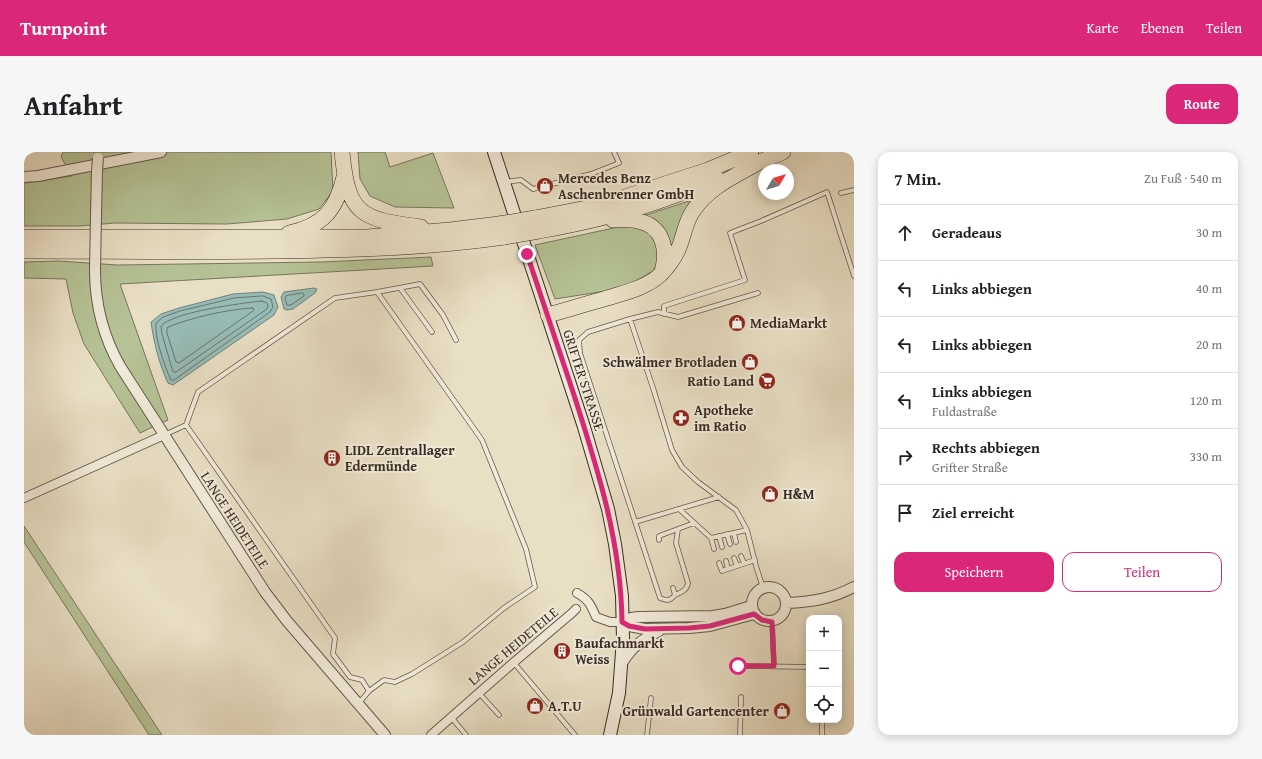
<!DOCTYPE html>
<html lang="de">
<meta charset="utf-8">
<style>
body{margin:0;font-family:"Gentium Book Plus",serif;background:#f6f6f6;color:#202124}
.controls{position:absolute;right:12px;bottom:12px;display:grid;overflow:hidden;border-radius:8px;box-shadow:0 2px 10px #0003}
.controls button{width:36px;height:36px;display:grid;place-items:center;padding:0;border:0;border-bottom:1px solid #e0e0e0;background:#fff;color:#202124;font:20px sans-serif}
.compass{position:absolute;left:734px;top:12px;width:36px;height:36px;border-radius:50%;background:#fff;box-shadow:0 2px 10px #0003;rotate:52deg}
.stop{position:absolute;width:12px;height:12px;margin:-9px;border:3px solid #db2777;border-radius:50%;background:#fff}
.stop.end{background:#db2777;border-color:#fff;box-shadow:0 1px 4px #0008}
.list{margin:0;padding:0;list-style:none}
h2{display:flex;justify-content:space-between;align-items:center;height:52px;margin:0;padding:0 16px;font-size:17px}
h2 small{font-size:13px;font-weight:400;color:#757577}
.list li{display:grid;grid-template-columns:26px 1fr auto;gap:12px;align-items:center;box-sizing:border-box;height:56px;padding:0 16px;border-top:1px solid #e0e0e0}
.list b{display:block;font-size:15px;white-space:nowrap}
.list p{margin:0;font-size:13px;white-space:nowrap;color:#757577}
.list em{font-size:13px;font-style:normal;color:#757577}
.actions{display:flex;gap:8px;padding:12px 16px}
.actions a{flex:1;padding:9px 0;border:1px solid #db2777;border-radius:12px;text-align:center;font-size:14px;color:#db2777}
.actions .main{background:#db2777;color:#fff}
.icon{flex:none;width:22px;height:22px;fill:none;stroke:currentColor;stroke-width:2;stroke-linecap:round;stroke-linejoin:round}
.map{position:relative;flex:none;width:830px;height:583px;overflow:hidden;border-radius:12px}
header{display:flex;align-items:center;gap:24px;box-sizing:border-box;height:56px;padding:0 20px;background:#db2777;color:#fff}
header strong{font-size:19px}
nav{display:flex;gap:22px;margin-inline-start:auto;font-size:14px}
.intro{display:flex;align-items:center;justify-content:space-between;box-sizing:border-box;height:96px;padding:0 24px}
h1{margin:0;font-size:28px}
.button{padding:10px 18px;border-radius:12px;background:#db2777;color:#fff;font-size:14px;font-weight:700}
main{display:flex;gap:24px;padding:0 24px}
aside{flex:1;background:#fff;border-radius:12px;box-shadow:0 2px 10px #0003}
.map>svg:first-child{display:block}
.green{fill:#b5c295;stroke:#77775d}
.water{fill:#97bcb6;stroke:#71827c}
.lines{fill:none;stroke-linecap:round;stroke-linejoin:round}
.shore{stroke:#68746e;stroke-width:1}
.service-casing{stroke:#65594d;stroke-width:5.5}
.minor-casing{stroke:#65594d;stroke-width:10}
.tertiary-casing{stroke:#65594d;stroke-width:12}
.secondary-casing{stroke:#392c25;stroke-width:14}
.motorway-casing{stroke:#392c25;stroke-width:16}
.service{stroke:#f1ead9;stroke-width:4}
.minor{stroke:#f1ead9;stroke-width:8}
.tertiary{stroke:#f1ead9;stroke-width:10}
.secondary{stroke:#f1ead9;stroke-width:12}
.motorway{stroke:#e9dfc5;stroke-width:15}
.tertiary-bridge-casing{stroke:#65594d;stroke-width:12;stroke-linecap:butt}
.motorway-bridge-casing{stroke:#392c25;stroke-width:16;stroke-linecap:butt}
.tertiary-bridge{stroke:#f1ead9;stroke-width:10}
.motorway-bridge{stroke:#e9dfc5;stroke-width:15}
.route{stroke:#db2777;stroke-width:5}
.labels{text-anchor:middle;stroke-width:4;stroke-linejoin:round;paint-order:stroke}
.poi-label{font-size:14px;font-weight:bold;fill:#392c25;stroke:#f1ead9;text-anchor:start}
.street-label{font-size:14px;fill:#392c25;stroke:#f1ead9}
</style>
<header>
<strong>Turnpoint</strong>
<nav><a>Karte</a><a>Ebenen</a><a>Teilen</a></nav>
</header>
<div class="intro"><h1>Anfahrt</h1><a class="button">Route</a></div>
<main>
<div class="map">
<svg width="830" height="583" viewBox="0 0 830 583">
<rect width="100%" height="100%" fill="#e9dfc5"/>
<filter id="stains"><feTurbulence type="fractalNoise" baseFrequency=".005" numOctaves="4"/><feColorMatrix values="0 0 0 0 .2 0 0 0 0 .09 0 0 0 0 .02 0 0 0 .5 -.17"/></filter>
<radialGradient id="worn" r=".72"><stop offset=".6" stop-color="#630" stop-opacity="0"/><stop offset="1" stop-color="#630" stop-opacity=".3"/></radialGradient>
<path class="green" d="M39,0H307L309,39L295,57L263,67L203,72L91,71L55,74H0V31L48,24L37,5Z
M334,0H361L366,15L409,1L430,56L371,55L346,44L336,27Z
M674,46L648,103L643,93L613,66Z
M599,74H615L629,82L636,95L635,109L629,119L615,127L595,137L531,147L511,93Z
M407,105L409,114L96,132L144,268L116,281L60,192L49,161L42,127L0,126V110L35,109L93,113L297,110Z
M0,374L138,583H125L0,390Z"/>
<path class="water" d="M290,136L293,137L291,141L269,157L263,158L260,157L257,145L260,140Z
M239,140L250,143L254,155L250,163L149,233L144,231C135,212 130,191 127,170L137,162L155,156L209,142Z"/>
<g class="lines">
<path class="shore" d="M279,141L280,142V144L267,153H263L261,146L262,144Z
M239,144L247,147L249,155L246,160L150,228H147C141,216 130,184 132,171L139,165L156,159L210,146Z
M238,149L243,151L244,154L243,157L152,220H149L138,182L137,174C149,160 218,151 238,149Z
M228,156L230,157L229,159L155,211L152,210L143,181V177L144,175C170,165 200,158 228,156Z"/>
<g class="service-casing">
<path id="service" d="M481,30L497,28L509,37L567,22L595,11L590,0
M817,41L830,38
M376,136L408,180
M353,140L396,132L419,163L432,188
M640,162V154L721,128L706,81L737,69L803,40L830,124
M606,167L630,239L648,298L658,315L674,330L712,358L723,378L732,414L739,436
M162,273L311,486L309,502L326,525L338,528L345,539L335,551
M140,283L162,273L174,240L311,146L353,140L458,288L502,397L511,435L480,456L439,490L388,522L371,530L360,528L345,539
M655,357L687,386L690,397
M611,370L695,345
M710,381L712,390
M703,382L706,392
M695,384L698,395
M687,386L723,378
M635,388V384L670,371
M717,404L720,411
M710,406L713,414
M702,409L704,417
M695,411L698,419L731,408
M649,436L651,443C646,449 643,449 636,446L556,201L555,188L564,180L606,167L634,160L654,165L734,141
M651,443C658,440 663,438 664,431L652,391L654,377
M748,469L750,514
M490,511L551,583
M714,514L785,515
M455,541L475,563
M427,565L442,583
M623,583L627,546
M716,583L717,545
M798,583V568"/>
</g>
<g class="minor-casing">
<path id="minor" d="M0,346L140,283
M553,441C565,448 567,453 572,465L586,470H598
M407,583L489,511L548,461L552,457"/>
</g>
<g class="tertiary-casing">
<path id="tertiary" d="M0,25L14,24L137,0
M72,63L73,19
M71,118C71,153 79,184 96,214L241,440L263,469L361,583
M728 452a17 17 0 1 1 34 0a17 17 0 1 1-34 0Z
M762,451C788,450 807,447 830,435
M598,470L605,474L621,477L665,476L686,474L730,462
M598,470L607,466L614,465L689,464L701,462L727,454
M598,511C609,494 617,488 635,479"/>
</g>
<g class="secondary-casing">
<path id="secondary" d="M470,0L560,275L584,357L591,392L598,444L599,487L595,541L586,583"/>
</g>
<g class="motorway-casing">
<path id="motorway" d="M318,0C324,64 337,67 397,75
M724,15L759,0
M511,66L573,54L684,18L727,0
M589,68C597,68 606,67 614,69C640,74 644,99 638,120
M515,79C548,73 581,66 613,56C641,48 667,37 694,27
M265,81C299,74 312,58 320,25
M0,85H343L426,78L475,72
M0,99C84,99 167,100 251,99C328,98 404,96 480,85
M524,163C543,158 561,152 580,147C598,141 621,137 636,123C644,115 652,104 656,93C660,82 662,69 669,59C684,36 709,25 732,12"/>
</g>
<use href="#service" class="service"/>
<use href="#minor" class="minor"/>
<use href="#tertiary" class="tertiary"/>
<use href="#secondary" class="secondary"/>
<use href="#motorway" class="motorway"/>
<g class="tertiary-bridge-casing">
<path id="tertiary-bridge" d="M73,19L74,6
M71,118L72,63"/>
</g>
<g class="motorway-bridge-casing">
<path id="motorway-bridge" d="M475,72L511,66
M480,85L515,79"/>
</g>
<use href="#tertiary-bridge" class="tertiary-bridge"/>
<use href="#motorway-bridge" class="motorway-bridge"/>
</g>
<g class="lines">
<path class="route" d="M503,102C519,149 534,196 550,243C574,318 597,390 598,470L605,474L621,477L665,476L686,474L730,462L738,468L748,470L750,514H714"/>
</g>
<defs>
<g id="shop-disc" transform="scale(0.9)"><circle r="9.5" fill="#8f2418" stroke="#f1ead9"/><path d="M-5-2.5h2.3a2.7 3.5 0 0 1 5.4 0H5L5.5 6h-11ZM-1.5-2.5h3a1.5 2.3 0 0 0-3 0Z" fill="#fff"/></g>
<g id="supermarket-disc" transform="scale(0.9)"><circle r="9.5" fill="#8f2418" stroke="#f1ead9"/><path d="M-6-5.5h2.5l.6 2H6L4.5 2H-2.5L-4.4-4H-6ZM-1.5 3.2a1.3 1.3 0 1 0 .1 0ZM3 3.2a1.3 1.3 0 1 0 .1 0Z" fill="#fff"/></g>
<g id="pharmacy-disc" transform="scale(0.9)"><circle r="9.5" fill="#8f2418" stroke="#f1ead9"/><path d="M-2-6h4v4h4v4h-4v4h-4v-4h-4v-4h4Z" fill="#fff"/></g>
<g id="building-disc" transform="scale(0.9)"><circle r="9.5" fill="#8f2418" stroke="#f1ead9"/><path d="M-4-6H4V6H1V3H-1V6H-4ZM-2.5-4.3h1.7v1.8h-1.7ZM.8-4.3h1.7v1.8H.8ZM-2.5-1h1.7V.8h-1.7ZM.8-1h1.7V.8H.8Z" fill="#fff"/></g>
</defs>
<g fill-rule="evenodd">
<use href="#shop-disc" x="521" y="34"/>
<use href="#shop-disc" x="713" y="171"/>
<use href="#shop-disc" x="726" y="210"/>
<use href="#supermarket-disc" x="743" y="229"/>
<use href="#pharmacy-disc" x="657" y="266"/>
<use href="#building-disc" x="308" y="306"/>
<use href="#shop-disc" x="746" y="342"/>
<use href="#building-disc" x="538" y="499"/>
<use href="#shop-disc" x="511" y="554"/>
<use href="#shop-disc" x="758" y="559"/>
</g>
<g class="labels">
<g class="poi-label">
<text x="534" y="31">Mercedes Benz<tspan x="534" dy="16">Aschenbrenner GmbH</tspan></text>
<text x="726" y="176">MediaMarkt</text>
<text x="713" y="215" text-anchor="end">Schwälmer Brotladen</text>
<text x="730" y="234" text-anchor="end">Ratio Land</text>
<text x="670" y="263">Apotheke<tspan x="670" dy="16">im Ratio</tspan></text>
<text x="321" y="303">LIDL Zentrallager<tspan x="321" dy="16">Edermünde</tspan></text>
<text x="759" y="347">H&amp;M</text>
<text x="551" y="496">Baufachmarkt<tspan x="551" dy="16">Weiss</tspan></text>
<text x="524" y="559">A.T.U</text>
<text x="745" y="564" text-anchor="end">Grünwald Gartencenter</text>
</g>
<g class="street-label">
<text transform="translate(560 228) rotate(72)" y="5">GRIFTER STRASSE</text>
<text transform="translate(211 368) rotate(57)" y="5">LANGE HEIDETEILE</text>
<text transform="translate(489 494) rotate(-40)" y="5">LANGE HEIDETEILE</text>
</g>
</g>
<rect width="100%" height="100%" filter="url(#stains)"/>
<rect width="100%" height="100%" fill="url(#worn)"/>
</svg>
<div class="controls">
<button>+</button>
<button>−</button>
<button><svg class="icon" aria-label="locate" viewBox="0 0 24 24"><circle cx="12" cy="12" r="6"/><path d="M12 2v4M12 18v4M2 12h4M18 12h4"/></svg></button>
</div>
<svg class="compass" viewBox="-18 -18 36 36"><path d="M0-13l5 13h-10z" fill="#e53935"/><path d="M0 13l5-13h-10z" fill="#757577"/></svg>
<div class="stop" style="left:714px;top:514px"></div>
<div class="stop end" style="left:503px;top:102px"></div>
</div>
<aside>
<h2>7 Min.<small>Zu Fuß · 540 m</small></h2>
<ul class="list">
<li><svg class="icon" aria-label="ahead" viewBox="0 0 24 24"><path d="M12 20V5M6 11l6-6 6 6"/></svg><div><b>Geradeaus</b></div><em>30 m</em></li>
<li><svg class="icon" aria-label="left" viewBox="0 0 24 24"><path d="M17 20v-9H6M10 6l-5 5 5 5"/></svg><div><b>Links abbiegen</b></div><em>40 m</em></li>
<li><svg class="icon" aria-label="left" viewBox="0 0 24 24"><path d="M17 20v-9H6M10 6l-5 5 5 5"/></svg><div><b>Links abbiegen</b></div><em>20 m</em></li>
<li><svg class="icon" aria-label="left" viewBox="0 0 24 24"><path d="M17 20v-9H6M10 6l-5 5 5 5"/></svg><div><b>Links abbiegen</b><p>Fuldastraße</p></div><em>120 m</em></li>
<li><svg class="icon" aria-label="right" viewBox="0 0 24 24"><path d="M7 20v-9h11M14 6l5 5-5 5"/></svg><div><b>Rechts abbiegen</b><p>Grifter Straße</p></div><em>330 m</em></li>
<li><svg class="icon" aria-label="arrive" viewBox="0 0 24 24"><path d="M6 21V4h12l-3 4 3 4H6"/></svg><div><b>Ziel erreicht</b></div></li>
</ul>
<div class="actions"><a class="main">Speichern</a><a>Teilen</a></div>
</aside>
</main>
